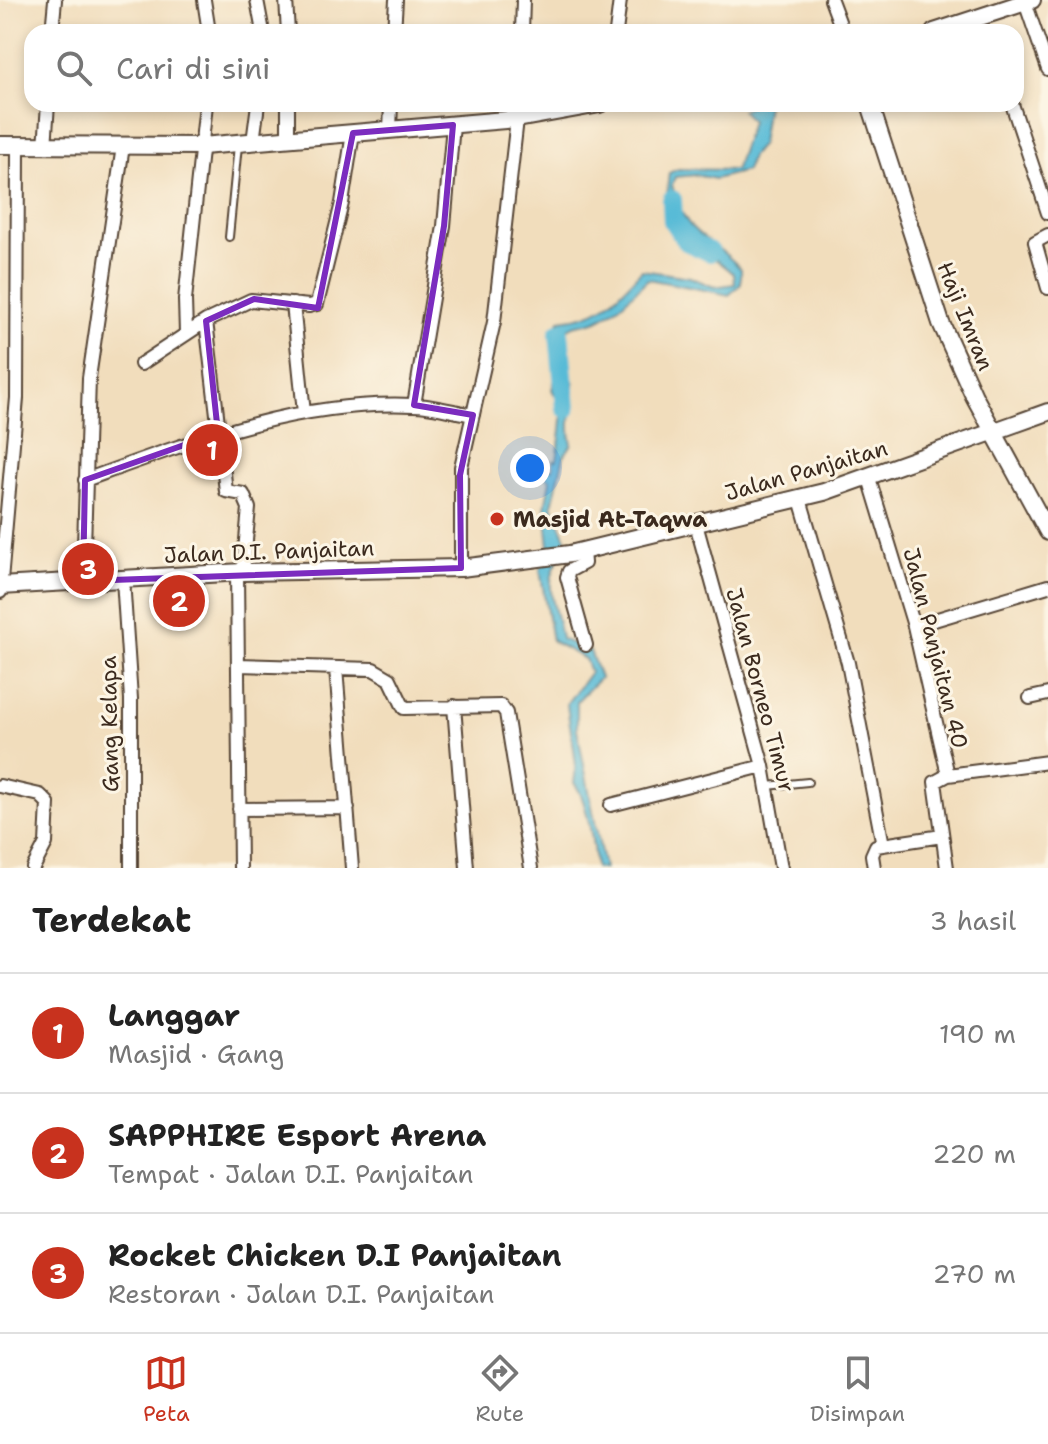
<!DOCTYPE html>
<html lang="id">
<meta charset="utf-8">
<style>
body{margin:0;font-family:"Shantell Sans",sans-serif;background:#f2f2f2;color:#222}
.you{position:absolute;left:530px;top:468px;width:28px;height:28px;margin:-20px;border:6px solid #fff;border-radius:50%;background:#1a73e8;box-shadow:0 0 0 12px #1a73e833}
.badge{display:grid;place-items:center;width:52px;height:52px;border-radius:50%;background:#c8321e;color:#fff;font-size:26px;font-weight:700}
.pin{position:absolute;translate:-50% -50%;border:4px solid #fff;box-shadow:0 2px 8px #0006}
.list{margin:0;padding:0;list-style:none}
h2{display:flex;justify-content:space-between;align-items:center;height:104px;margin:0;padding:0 32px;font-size:34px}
h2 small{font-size:26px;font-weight:400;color:#767676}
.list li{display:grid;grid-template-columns:52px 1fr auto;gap:24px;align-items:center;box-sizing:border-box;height:120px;padding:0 32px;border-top:2px solid #e0e0e0}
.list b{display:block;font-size:30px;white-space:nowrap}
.list p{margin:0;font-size:26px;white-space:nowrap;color:#767676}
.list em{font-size:26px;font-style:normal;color:#767676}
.icon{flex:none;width:44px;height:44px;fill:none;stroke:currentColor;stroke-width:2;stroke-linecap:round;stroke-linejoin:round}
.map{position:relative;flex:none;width:1048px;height:868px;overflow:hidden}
.search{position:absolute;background:#fff;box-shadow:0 4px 12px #0003;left:24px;right:24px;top:24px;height:88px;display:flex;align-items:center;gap:20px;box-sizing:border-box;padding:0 28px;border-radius:24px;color:#767676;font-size:30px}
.sheet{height:464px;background:#fff}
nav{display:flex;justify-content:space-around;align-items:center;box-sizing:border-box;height:112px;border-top:2px solid #e0e0e0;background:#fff;font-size:22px;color:#767676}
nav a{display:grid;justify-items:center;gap:4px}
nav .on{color:#c8321e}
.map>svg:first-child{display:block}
.water{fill:#59bbd7;stroke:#4a727a;stroke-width:2}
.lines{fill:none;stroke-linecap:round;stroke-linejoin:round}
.river{stroke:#59bbd7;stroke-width:20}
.service-casing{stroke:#564536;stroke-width:10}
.minor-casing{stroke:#564536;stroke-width:16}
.tertiary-casing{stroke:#564536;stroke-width:20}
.service{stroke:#fff;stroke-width:6}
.minor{stroke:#fff;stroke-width:12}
.tertiary{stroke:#fff;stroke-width:16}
.marked{fill:none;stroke:#7b2cbf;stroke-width:6;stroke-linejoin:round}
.poi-dot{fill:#c8321e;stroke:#fcf5e5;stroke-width:3}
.labels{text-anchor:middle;stroke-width:6;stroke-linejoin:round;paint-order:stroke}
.street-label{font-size:22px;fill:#3b2a1e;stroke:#fcf5e5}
.poi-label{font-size:22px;font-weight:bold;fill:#3b2a1e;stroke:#fcf5e5;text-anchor:start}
</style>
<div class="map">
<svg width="1048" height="868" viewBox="0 0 1048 868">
<rect width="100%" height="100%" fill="#fcf5e5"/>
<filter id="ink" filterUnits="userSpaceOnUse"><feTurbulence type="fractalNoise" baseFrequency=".0125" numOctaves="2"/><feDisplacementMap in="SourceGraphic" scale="16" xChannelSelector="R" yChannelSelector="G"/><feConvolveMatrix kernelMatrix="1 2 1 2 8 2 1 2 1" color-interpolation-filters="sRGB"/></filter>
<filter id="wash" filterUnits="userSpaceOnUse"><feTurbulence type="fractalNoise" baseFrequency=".006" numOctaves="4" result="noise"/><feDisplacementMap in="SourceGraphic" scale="32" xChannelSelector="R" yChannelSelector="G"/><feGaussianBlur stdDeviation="1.8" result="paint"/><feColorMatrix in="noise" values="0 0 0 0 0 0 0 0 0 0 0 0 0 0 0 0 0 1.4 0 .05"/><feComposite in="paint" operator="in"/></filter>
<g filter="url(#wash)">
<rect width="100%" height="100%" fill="#f1ddbc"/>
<path class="water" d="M753,104H767L761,144L751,156L746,171L715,179L696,175L675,177L672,185C687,242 706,231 741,269V284L729,295L648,279C632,294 617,311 597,320C583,326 573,322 562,334L565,358L554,356L552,340L560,320C603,316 613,300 642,270L690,277L714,287L735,284L734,274C696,239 659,239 669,173L678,169L735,170L751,122L742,110Z
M555,380L574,381C575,402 566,420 572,444L564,456L552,505L568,543C539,586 554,593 561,639L590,651L600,678L577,701V729L604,868H595C594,847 587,798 574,783C579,756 569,731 567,703L590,672L585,659L552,641L540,570L549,546L545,508L550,480L545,475L548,469H553V460H557C558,452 564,414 562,407C560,401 554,396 552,389Z"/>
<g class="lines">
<path class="river" d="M672,200L673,221L686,241L710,252
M559,333L566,408"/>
</g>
</g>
<g filter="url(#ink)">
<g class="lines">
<g class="service-casing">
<path id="service" d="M229,237L238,145
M767,786L808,782"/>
</g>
<g class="minor-casing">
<path id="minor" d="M204,0L209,32
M257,0L263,32
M286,0L288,32
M831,0L843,32
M1025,2L1048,69
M52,32L55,0
M394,32L396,0
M522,32L523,0
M616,32L620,0
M1012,104L1048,213
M390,130L391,104
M288,138V104
M253,142L258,104
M45,147L48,104
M1048,235L1035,242L1048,288
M293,304L304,413
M206,321L226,491L243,494L249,508L243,572
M186,333L185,300L206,104
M141,364L206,321L251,300L309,306L317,304L342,203L353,133
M414,405L444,226L453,125
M869,478L914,626L948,775L935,782L947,868
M85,480C190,442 298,400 413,405C433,405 454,412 473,415
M800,499L848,663L883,845
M696,524L763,766L781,868
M583,551L584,563L569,571L567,577L586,645
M461,568V467L494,322L517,119
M237,573L240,868
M123,579L131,699V868
M83,581L89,378L123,146
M0,592L17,398L18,146
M914,626L1048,586
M238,665L373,669L390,679L404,708L501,706L506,713L531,868
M336,668L352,868
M1030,698L1048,694
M454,706L467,868
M948,775L1048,762
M0,786L40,795L48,803L46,843L33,868
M611,805L763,766
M239,809L348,808
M874,868L872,855L876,846L942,836"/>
</g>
<g class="tertiary-casing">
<path id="tertiary" d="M934,32L1032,0
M870,104L941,323L974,396L1048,532
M0,145L202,146L517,119L600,104
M0,586L243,572L461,568L570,554L824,492L1048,412"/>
</g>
<use href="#service" class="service"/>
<use href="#minor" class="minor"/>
<use href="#tertiary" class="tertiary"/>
</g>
</g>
<path class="marked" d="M453,125L444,226L414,405L473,415L460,475L461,568L83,581L85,480L218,433L206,321L254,299L318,308L353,133Z"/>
<circle class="poi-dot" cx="497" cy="519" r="8"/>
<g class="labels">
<g class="street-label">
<text transform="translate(966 316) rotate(68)" y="8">Haji Imran</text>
<text transform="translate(806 470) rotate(-16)" y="8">Jalan Panjaitan</text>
<text transform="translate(269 551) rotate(-2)" y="8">Jalan D.I. Panjaitan</text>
<text transform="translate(936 648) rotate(76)" y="8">Jalan Panjaitan 40</text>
<text transform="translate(761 690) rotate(75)" y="8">Jalan Borneo Timur</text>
<text transform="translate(109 724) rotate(-91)" y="8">Gang Kelapa</text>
</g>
<g class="poi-label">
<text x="513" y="527">Masjid At-Taqwa</text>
</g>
</g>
</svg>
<div class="you"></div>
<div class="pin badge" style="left:212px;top:450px">1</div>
<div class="pin badge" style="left:179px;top:601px">2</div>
<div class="pin badge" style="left:88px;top:569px">3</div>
<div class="search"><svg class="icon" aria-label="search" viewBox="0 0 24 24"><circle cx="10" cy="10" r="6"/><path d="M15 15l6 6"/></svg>Cari di sini</div>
</div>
<section class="sheet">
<h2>Terdekat<small>3 hasil</small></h2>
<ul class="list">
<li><span class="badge">1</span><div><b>Langgar</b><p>Masjid · Gang</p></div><em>190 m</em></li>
<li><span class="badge">2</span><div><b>SAPPHIRE Esport Arena</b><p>Tempat · Jalan D.I. Panjaitan</p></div><em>220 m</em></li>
<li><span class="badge">3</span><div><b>Rocket Chicken D.I Panjaitan</b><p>Restoran · Jalan D.I. Panjaitan</p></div><em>270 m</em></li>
</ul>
</section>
<nav>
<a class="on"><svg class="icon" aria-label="map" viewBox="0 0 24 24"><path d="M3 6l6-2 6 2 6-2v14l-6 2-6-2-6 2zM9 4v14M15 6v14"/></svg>Peta</a>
<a><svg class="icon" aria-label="directions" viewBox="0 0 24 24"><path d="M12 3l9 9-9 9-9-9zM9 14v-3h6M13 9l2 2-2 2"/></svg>Rute</a>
<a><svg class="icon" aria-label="saved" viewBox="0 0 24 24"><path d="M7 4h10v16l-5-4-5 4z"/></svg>Disimpan</a>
</nav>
